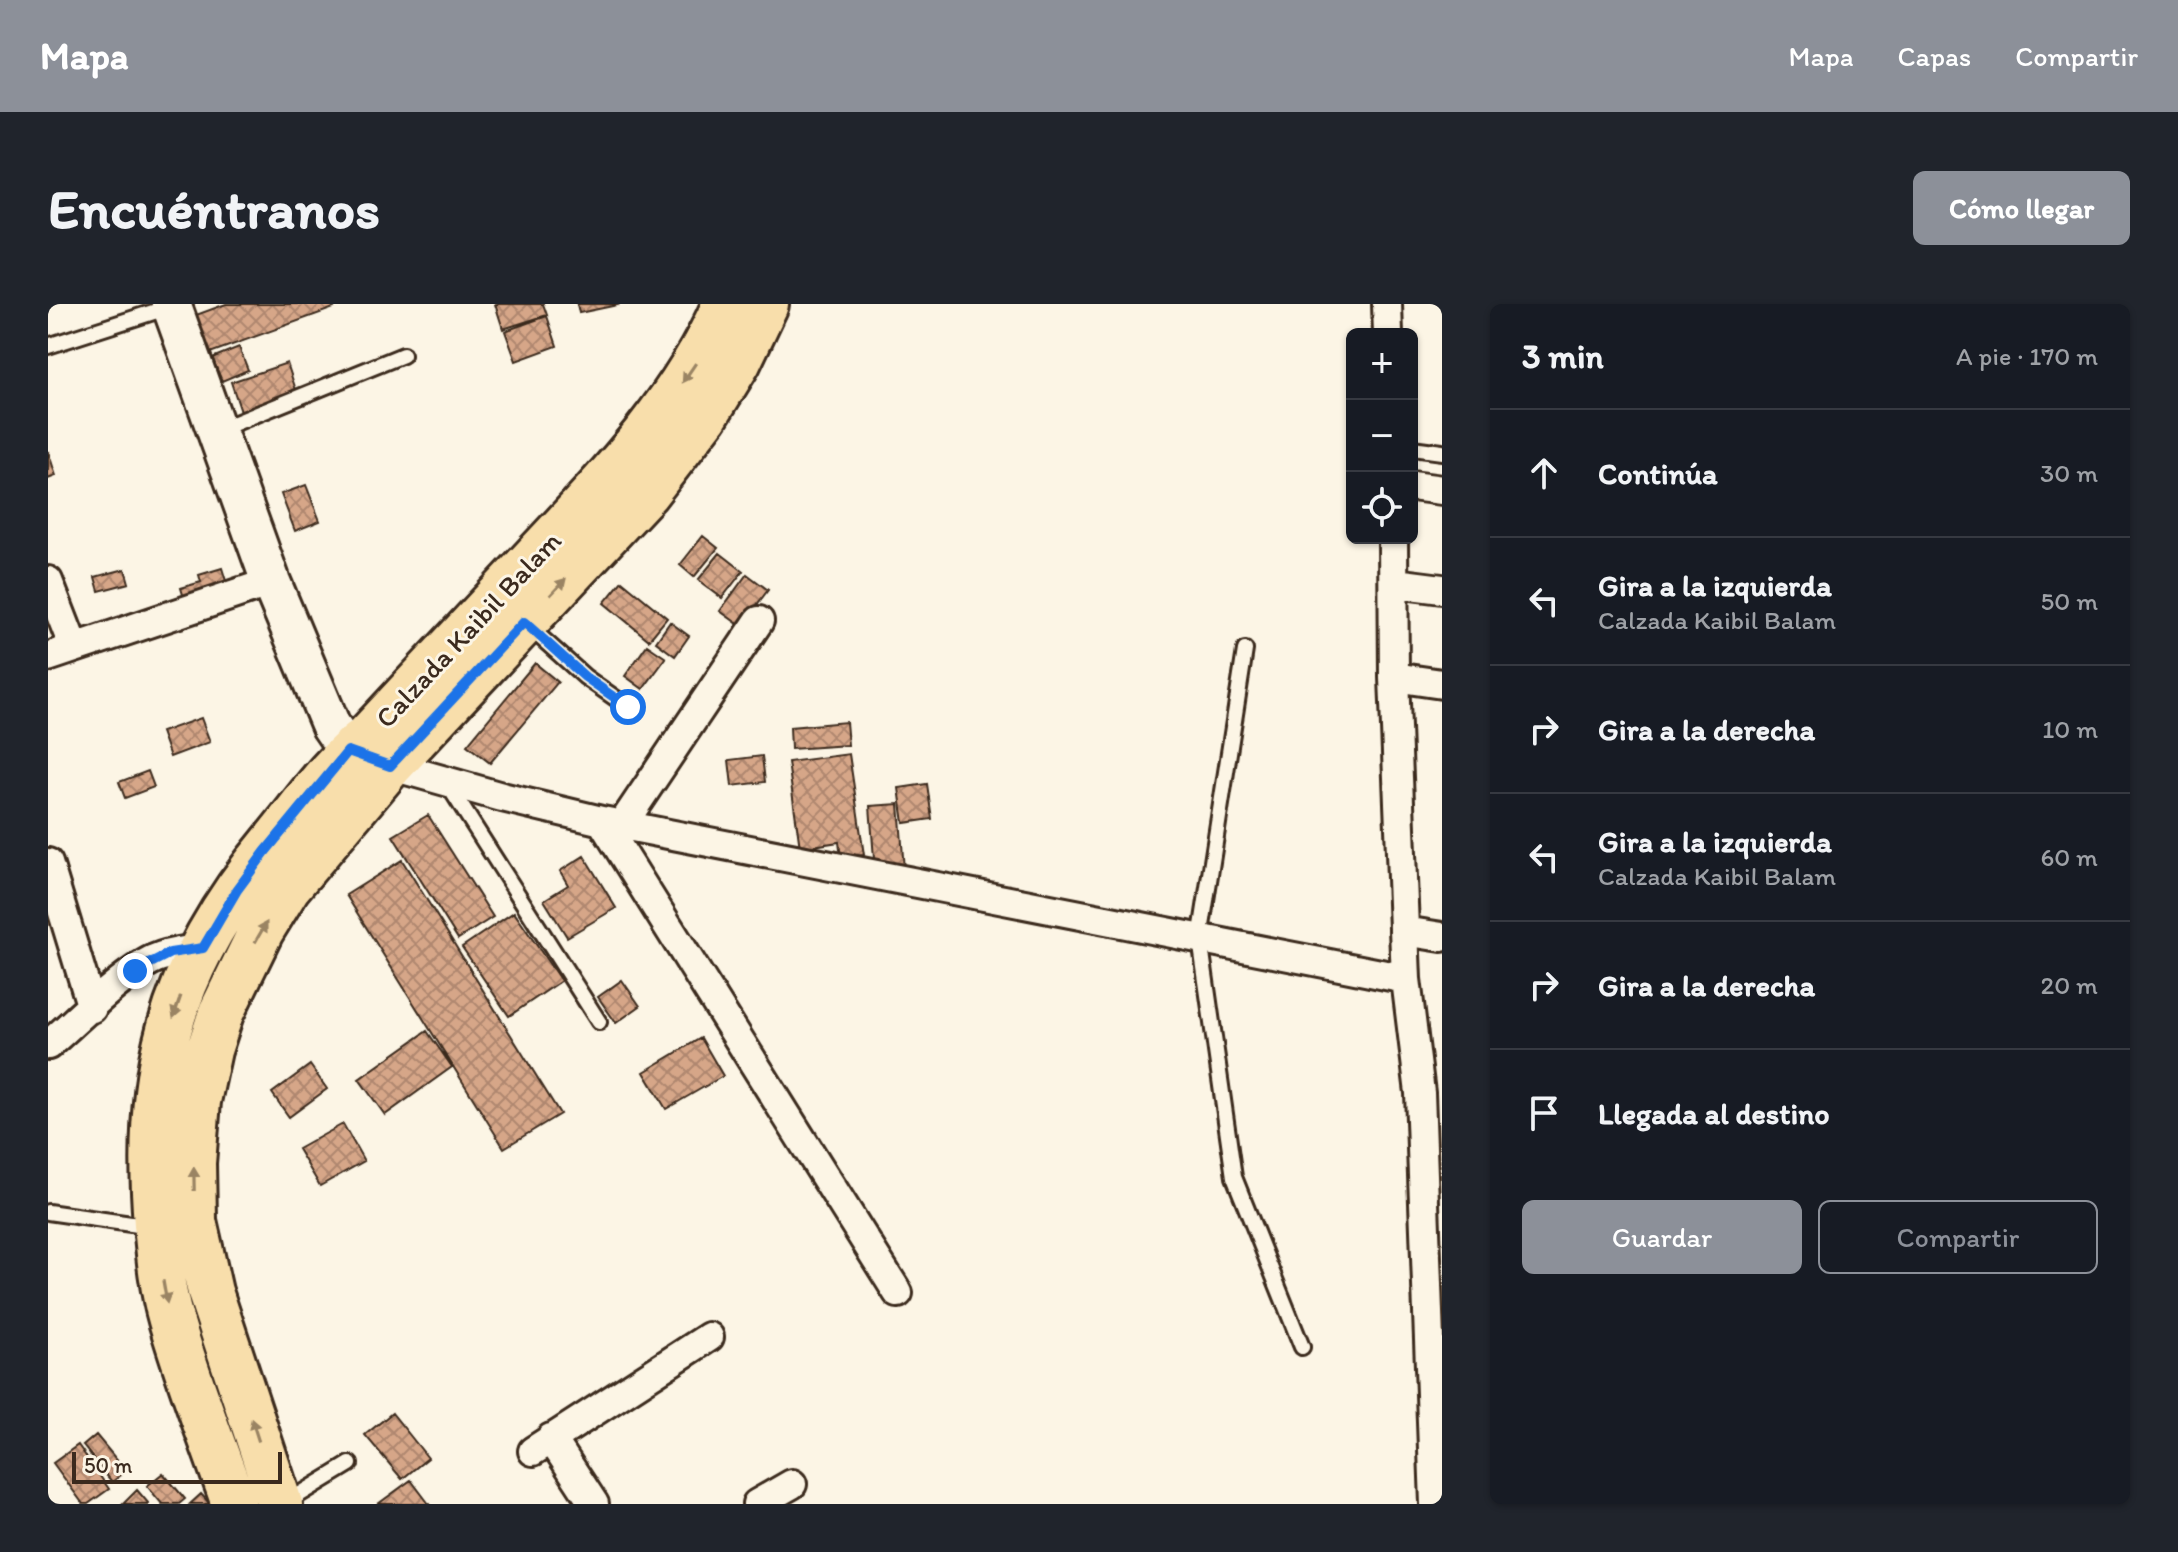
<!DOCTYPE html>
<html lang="es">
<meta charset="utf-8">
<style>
body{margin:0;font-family:Itim,sans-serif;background:#20242c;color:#f1f3f6}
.controls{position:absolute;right:24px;top:24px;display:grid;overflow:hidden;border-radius:12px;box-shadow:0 2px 6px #0004}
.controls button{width:72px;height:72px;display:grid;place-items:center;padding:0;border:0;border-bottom:2px solid #363941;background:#171b24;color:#f1f3f6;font:40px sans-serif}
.scale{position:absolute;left:24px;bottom:20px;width:210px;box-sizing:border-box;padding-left:8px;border:4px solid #3b2a1e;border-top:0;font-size:22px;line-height:28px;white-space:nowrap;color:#3b2a1e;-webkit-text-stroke:6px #fcf5e5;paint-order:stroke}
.stop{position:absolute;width:24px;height:24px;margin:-18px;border:6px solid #1a73e8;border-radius:50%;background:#fff}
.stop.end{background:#1a73e8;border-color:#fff;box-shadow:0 2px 8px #0008}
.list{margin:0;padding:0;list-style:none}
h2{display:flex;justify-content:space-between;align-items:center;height:104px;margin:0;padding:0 32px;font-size:34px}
h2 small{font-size:26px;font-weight:400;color:#9ea1a6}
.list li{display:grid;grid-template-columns:52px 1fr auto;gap:24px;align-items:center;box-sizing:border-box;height:128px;padding:0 32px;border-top:2px solid #363941}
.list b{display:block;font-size:30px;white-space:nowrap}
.list p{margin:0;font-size:26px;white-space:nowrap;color:#9ea1a6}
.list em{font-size:26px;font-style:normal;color:#9ea1a6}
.actions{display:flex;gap:16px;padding:24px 32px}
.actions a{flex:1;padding:18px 0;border:2px solid #8c9099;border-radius:12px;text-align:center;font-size:28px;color:#8c9099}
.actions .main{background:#8c9099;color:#fff}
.icon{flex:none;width:44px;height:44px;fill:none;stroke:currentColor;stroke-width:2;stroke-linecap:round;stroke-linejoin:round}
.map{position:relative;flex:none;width:1394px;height:1200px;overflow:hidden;border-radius:12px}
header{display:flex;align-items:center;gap:48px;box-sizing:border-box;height:112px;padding:0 40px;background:#8c9099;color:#fff}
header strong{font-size:38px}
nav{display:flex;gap:44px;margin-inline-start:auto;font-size:28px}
.intro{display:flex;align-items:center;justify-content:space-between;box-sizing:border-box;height:192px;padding:0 48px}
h1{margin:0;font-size:56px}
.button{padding:20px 36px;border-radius:12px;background:#8c9099;color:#fff;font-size:28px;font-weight:700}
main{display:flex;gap:48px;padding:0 48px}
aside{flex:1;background:#171b24;border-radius:12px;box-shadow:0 2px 6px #0004}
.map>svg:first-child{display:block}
.building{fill:url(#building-cross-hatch);stroke:#3b2a1e;stroke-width:2}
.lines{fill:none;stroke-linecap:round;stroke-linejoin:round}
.lane-casing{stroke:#3b2a1e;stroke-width:20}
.street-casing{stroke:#3b2a1e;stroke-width:34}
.secondary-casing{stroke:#3b2a1e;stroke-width:44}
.primary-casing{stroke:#3b2a1e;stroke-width:50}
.lane{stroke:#fcf5e5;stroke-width:14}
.street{stroke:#fcf5e5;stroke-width:28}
.secondary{stroke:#fcf5e5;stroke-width:38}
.primary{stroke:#f8deab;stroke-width:44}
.oneway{fill:#9a8464}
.route{stroke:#1a73e8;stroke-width:10}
.labels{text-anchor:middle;stroke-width:6;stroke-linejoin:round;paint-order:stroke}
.street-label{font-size:28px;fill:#3b2a1e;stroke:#fcf5e5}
</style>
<header>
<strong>Mapa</strong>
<nav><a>Mapa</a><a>Capas</a><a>Compartir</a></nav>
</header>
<div class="intro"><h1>Encuéntranos</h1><a class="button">Cómo llegar</a></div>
<main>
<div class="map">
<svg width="1394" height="1200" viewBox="0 0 1394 1200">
<defs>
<pattern id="building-cross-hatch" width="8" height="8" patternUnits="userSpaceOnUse" patternTransform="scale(2)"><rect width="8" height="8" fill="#d6a688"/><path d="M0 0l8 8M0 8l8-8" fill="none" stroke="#af876f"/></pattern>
</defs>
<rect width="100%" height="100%" fill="#fcf5e5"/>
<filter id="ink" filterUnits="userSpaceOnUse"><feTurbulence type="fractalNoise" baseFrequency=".0125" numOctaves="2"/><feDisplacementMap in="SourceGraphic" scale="16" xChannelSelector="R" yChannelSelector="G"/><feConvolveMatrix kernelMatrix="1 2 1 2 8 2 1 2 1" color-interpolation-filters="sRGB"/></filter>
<g filter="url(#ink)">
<path class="building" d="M178,0H284L286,4L162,49L148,11Z
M447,0H495L499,11L455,25Z
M529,0H569L570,1L531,9Z
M499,12L509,42L468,57L457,27Z
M191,43L200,66L174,77L164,54Z
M239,59L249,89L193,108L183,78Z
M0,147L8,172L0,175Z
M258,181L272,217L247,227L233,190Z
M655,232L670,244L646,273L632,261Z
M672,249L695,267L674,294L650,276Z
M174,264L182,290L139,304L133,284L153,278L151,271Z
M77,265L81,279L51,287L47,273Z
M699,270L720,286L693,322L672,307Z
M574,277L619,314L601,336L556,299Z
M622,318L641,332L627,352L608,338Z
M599,341L618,354L595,385L577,372Z
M487,359L510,378L442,459L419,441Z
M153,414L162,438L122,453L113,428Z
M798,418L800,441L743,445L742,423Z
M801,450L816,551L793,554L791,538L752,544L740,458Z
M714,452L717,478L684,482L681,456Z
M100,467L106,483L77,494L71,478Z
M879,480L884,515L856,519L851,484Z
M851,500L856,566L827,568L822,502Z
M380,511L445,613L410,635L345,532Z
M536,552L568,604L519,633L496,596L520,581L512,567Z
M354,556L512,810L456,844L298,591Z
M466,608L513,677L461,712L414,643Z
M574,676L592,702L568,719L550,693Z
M379,727L404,763L337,811L311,775Z
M653,734L675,772L618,805L596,768Z
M262,761L279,785L241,813L224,789Z
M295,820L316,857L272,882L250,845Z
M344,1109L380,1154L354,1175L317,1131Z
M48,1131L78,1167L64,1178L35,1142Z
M30,1141L61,1185L40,1200H35L5,1159Z
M115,1169L137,1195L131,1200H114L99,1182Z
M363,1176L381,1200H330Z
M89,1186L101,1200H75Z
M153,1190L162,1200H142Z"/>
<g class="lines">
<g class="lane-casing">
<path id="lane" d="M0,42L124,2
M170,126L355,51
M1364,144L1394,148
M479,321L537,373L580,403
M1197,346L1152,635L1186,873L1254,1043
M400,481L551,718
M0,908L104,923
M236,1200L302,1160"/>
</g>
<g class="street-casing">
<path id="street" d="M1339,0L1340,30
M1364,182L1394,186
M1345,234L1346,373L1358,675L1372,789L1387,1200
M0,277L26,344
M1347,279L1394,285
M0,353L223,278
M1346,373L1394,380
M330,458L454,493L554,517L1358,675
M554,517L850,989
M574,521L711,317
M0,559L44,704
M1356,627L1394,633
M0,741C29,716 74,670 106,655C122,648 138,647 155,644
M503,1134L546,1200
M485,1147L661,1033
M709,1200L744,1180"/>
</g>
<g class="secondary-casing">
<path id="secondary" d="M123,0L223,278L283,422L300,447"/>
</g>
<g class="primary-casing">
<path id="primary" d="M186,1200C165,1139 141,1078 123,1016C114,985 111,952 108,920C103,858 104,787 121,726C140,657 181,591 227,536C256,501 283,460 319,433C375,373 431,313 487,253C559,176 635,98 677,0
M232,1200L162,988L146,917L145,859L150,797L161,746L173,709L213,627L240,583L342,462L598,189L658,111L690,59L718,0"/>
</g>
<use href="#lane" class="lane"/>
<use href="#street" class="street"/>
<use href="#secondary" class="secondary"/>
<use href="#primary" class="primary"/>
</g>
<defs><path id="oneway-solid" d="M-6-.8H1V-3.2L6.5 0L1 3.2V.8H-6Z" transform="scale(2)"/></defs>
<g class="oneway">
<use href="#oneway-solid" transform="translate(641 69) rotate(124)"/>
<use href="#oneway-solid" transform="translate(510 283) rotate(-47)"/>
<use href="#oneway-solid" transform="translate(213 628) rotate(-60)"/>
<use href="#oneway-solid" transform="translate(129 703) rotate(109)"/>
<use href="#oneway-solid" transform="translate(146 875) rotate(-91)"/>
<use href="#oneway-solid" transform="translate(117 988) rotate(80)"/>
<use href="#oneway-solid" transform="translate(207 1126) rotate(-108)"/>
</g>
</g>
<g class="lines" filter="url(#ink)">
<path class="route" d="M87,667L122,649L155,644L189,586L217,548L300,447L342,462L476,318L537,373L580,403"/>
</g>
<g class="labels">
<g class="street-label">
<text transform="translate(420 325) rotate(-47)" y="10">Calzada Kaibil Balam</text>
</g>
</g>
</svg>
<div class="controls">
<button>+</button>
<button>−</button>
<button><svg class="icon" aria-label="locate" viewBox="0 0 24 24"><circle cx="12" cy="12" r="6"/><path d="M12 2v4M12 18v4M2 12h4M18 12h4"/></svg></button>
</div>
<div class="scale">50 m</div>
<div class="stop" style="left:580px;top:403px"></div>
<div class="stop end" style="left:87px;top:667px"></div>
</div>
<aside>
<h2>3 min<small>A pie · 170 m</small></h2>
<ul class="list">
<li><svg class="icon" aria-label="ahead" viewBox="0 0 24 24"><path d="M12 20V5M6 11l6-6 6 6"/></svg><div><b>Continúa</b></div><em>30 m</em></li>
<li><svg class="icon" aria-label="left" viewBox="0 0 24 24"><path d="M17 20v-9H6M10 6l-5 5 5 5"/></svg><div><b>Gira a la izquierda</b><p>Calzada Kaibil Balam</p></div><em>50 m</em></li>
<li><svg class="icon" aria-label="right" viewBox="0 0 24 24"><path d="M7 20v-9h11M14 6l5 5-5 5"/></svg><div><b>Gira a la derecha</b></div><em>10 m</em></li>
<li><svg class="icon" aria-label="left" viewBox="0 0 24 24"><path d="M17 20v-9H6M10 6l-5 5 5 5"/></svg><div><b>Gira a la izquierda</b><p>Calzada Kaibil Balam</p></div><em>60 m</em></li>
<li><svg class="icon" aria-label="right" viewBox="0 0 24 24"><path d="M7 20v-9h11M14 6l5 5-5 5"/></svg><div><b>Gira a la derecha</b></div><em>20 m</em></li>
<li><svg class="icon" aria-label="arrive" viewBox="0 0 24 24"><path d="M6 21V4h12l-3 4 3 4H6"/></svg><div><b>Llegada al destino</b></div></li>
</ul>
<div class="actions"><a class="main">Guardar</a><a>Compartir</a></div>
</aside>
</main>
